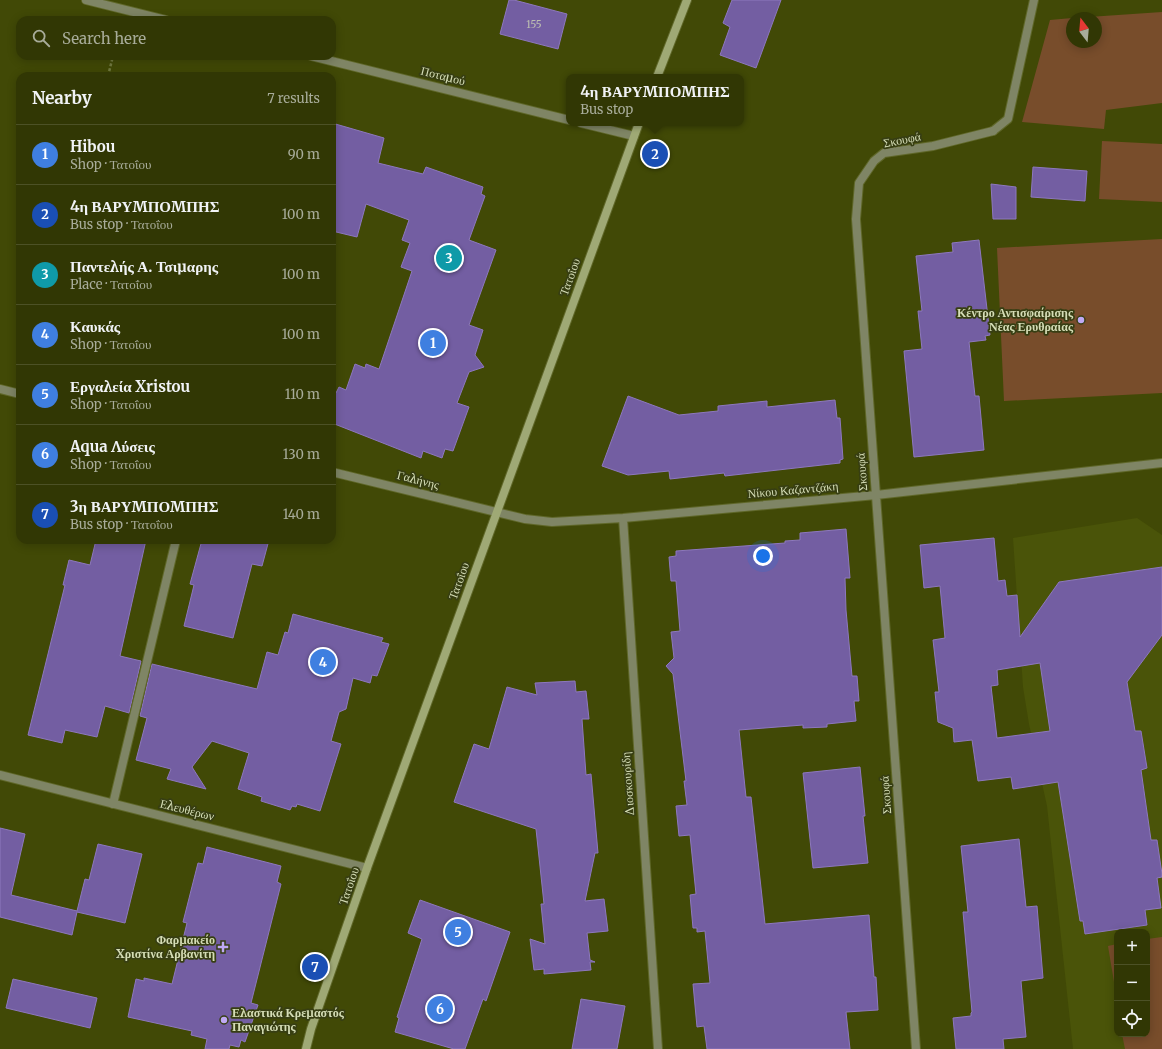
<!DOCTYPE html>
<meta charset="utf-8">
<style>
body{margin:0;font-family:Merriweather,serif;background:#393f0e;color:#f1f3f6}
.controls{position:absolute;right:12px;bottom:12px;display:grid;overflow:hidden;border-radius:8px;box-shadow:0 2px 10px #0003}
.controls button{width:36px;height:36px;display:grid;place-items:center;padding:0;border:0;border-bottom:1px solid #4c5126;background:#313704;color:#f1f3f6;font:20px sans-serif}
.compass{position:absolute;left:1066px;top:12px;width:36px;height:36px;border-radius:50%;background:#313704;box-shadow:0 2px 10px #0003;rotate:344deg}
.you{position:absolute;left:763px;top:556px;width:14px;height:14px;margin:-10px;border:3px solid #fff;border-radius:50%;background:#1a73e8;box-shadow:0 0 0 6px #1a73e833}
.badge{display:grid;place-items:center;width:26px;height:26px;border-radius:50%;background:#d6ab8b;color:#fff;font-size:13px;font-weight:700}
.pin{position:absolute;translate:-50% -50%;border:2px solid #fff;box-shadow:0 1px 4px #0006}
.popup{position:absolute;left:566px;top:74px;width:178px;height:52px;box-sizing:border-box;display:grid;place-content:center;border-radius:8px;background:#313704;filter:drop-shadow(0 1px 3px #0005);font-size:13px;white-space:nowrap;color:#a8ac9a}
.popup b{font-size:15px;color:#f1f3f6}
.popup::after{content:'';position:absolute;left:50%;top:100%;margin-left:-8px;border:8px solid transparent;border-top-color:#313704}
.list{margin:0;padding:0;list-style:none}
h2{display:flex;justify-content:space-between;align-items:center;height:52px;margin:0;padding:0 16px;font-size:17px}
h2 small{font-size:13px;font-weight:400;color:#a8ac9a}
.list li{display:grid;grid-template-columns:26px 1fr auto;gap:12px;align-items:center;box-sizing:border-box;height:60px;padding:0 16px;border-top:1px solid #4c5126}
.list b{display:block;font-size:15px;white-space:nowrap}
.list p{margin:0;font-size:13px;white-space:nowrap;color:#a8ac9a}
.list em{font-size:13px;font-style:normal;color:#a8ac9a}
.icon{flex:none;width:22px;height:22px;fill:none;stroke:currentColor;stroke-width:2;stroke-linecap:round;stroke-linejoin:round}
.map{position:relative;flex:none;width:1162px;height:1049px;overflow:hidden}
.search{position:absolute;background:#313704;box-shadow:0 2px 10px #0003;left:16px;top:16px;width:320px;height:44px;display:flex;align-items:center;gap:10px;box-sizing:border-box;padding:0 14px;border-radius:12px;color:#a8ac9a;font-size:15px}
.panel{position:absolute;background:#313704;box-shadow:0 2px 10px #0003;left:16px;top:72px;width:320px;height:472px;border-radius:12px}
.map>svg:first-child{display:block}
.built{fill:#4a5409;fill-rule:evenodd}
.green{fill:#784d2b}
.building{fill:#735ea2;stroke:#8d78be;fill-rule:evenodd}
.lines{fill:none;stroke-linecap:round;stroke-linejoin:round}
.service-casing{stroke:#5f6729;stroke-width:10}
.minor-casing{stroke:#5f6729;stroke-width:10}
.secondary-casing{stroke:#5f6729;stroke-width:10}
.path{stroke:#727a40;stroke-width:2.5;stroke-dasharray:3 2;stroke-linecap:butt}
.service{stroke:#7f8565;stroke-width:8}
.minor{stroke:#7f8565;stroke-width:8}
.secondary{stroke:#9fa975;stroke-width:8}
.poi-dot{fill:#bfa9f4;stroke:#373e13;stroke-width:1.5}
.labels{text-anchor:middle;stroke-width:3.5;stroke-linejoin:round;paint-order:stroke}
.number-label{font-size:10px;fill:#bcbdb1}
.street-label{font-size:12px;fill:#d5ddb6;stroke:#373e13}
.poi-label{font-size:12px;font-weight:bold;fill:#d5ddb6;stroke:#373e13;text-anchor:end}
</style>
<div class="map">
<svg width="1162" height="1049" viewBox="0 0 1162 1049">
<rect width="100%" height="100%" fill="#414906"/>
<path class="built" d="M1137,518L1162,535V1049H1073L1047,806L1029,724L1023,687L1013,538ZM1117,932H1147V1034H1117Z"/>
<path class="green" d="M1162,12V103L1106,110L1104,129L1022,122L1050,20L1072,18V42H1096V18H1074Z
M1102,141L1162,144V202L1099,199Z
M1162,239V393L1004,401L997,248Z
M1162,937V1049H1125L1122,1034H1147V939Z
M1117,944V1000L1108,946Z"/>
<path class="building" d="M509,0H514L567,14L558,49L500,34Z
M732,0H781L756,68L720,55L730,27L723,23Z
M332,123L384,138L378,163L423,174L426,167L483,187L481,194L485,196L469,240L496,250L469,325L483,330L475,355L484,367L469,372L457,403L469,407L453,451L445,449L442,458L423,451L421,458L332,423V392L336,393L339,387L346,390L355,364L365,368L366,364L379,369L412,271L401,267L410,243L402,240L409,220L366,204L357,237L332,231Z
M1033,167L1087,171L1085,201L1031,197Z
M991,184L1016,187V219H993Z
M979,240L990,335L985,336L986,340L969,342L975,396H979L984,450L914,457L904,351L922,349L918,311H922L916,256L953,252L952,243Z
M628,396L679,415L718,411V406L767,401V407L835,400L837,418H840L843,459L840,460V463L725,476L724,473L670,479L669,471L628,475L602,466Z
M846,529L850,578H845L846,610L852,676H857L859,701H854L856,721L827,724V727L803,728V725L739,730L746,797H751L765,924L869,915L874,977H876L878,1010L846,1012L850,1049H707L704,1026L697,1027L693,984L710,983L705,931L697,932V928H693L690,895L696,894L690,835L679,836L676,806L687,805L684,781H686L673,674L666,666L674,658L671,632L680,631L676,581H671L669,557L676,556V551L785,543V541L800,540V533Z
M994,538L998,581L1005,580L1007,596L1017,595L1020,637L1059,582L1162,567V635L1127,682L1135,731H1141L1147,768L1141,770L1151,840H1157L1162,874V877L1157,878L1161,908L1145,910L1147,925L1085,934L1083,921H1080L1058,782L1013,789L1011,777L978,781L972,740L954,742L953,728L938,722L935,692H939L933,640L945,638L940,586L924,588L920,545ZM1040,663L1050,731L997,738L991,686L998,685L997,670Z
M96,540H146L120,656L141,661L129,713L105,706L97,737L65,730L62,743L28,735L65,585H63L69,560L90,565Z
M202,540H269L262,566L252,564L233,638L184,626L194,585L190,584Z
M293,614L383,638L381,642L389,644L377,676L372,675L370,683L353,678L346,709L339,712L331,741L341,744L320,811L297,804L296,807L292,806L290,810L261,801L262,797L238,789L249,753L212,741L192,767L206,789L167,779L171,769L136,760L147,718L140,716L152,664L257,689L267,652L278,655L285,632L288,633Z
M575,681L576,692L586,691L589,719H582L586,775L591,774L598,853H595L585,901L604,899L608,931L587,933L590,960L595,962H590L591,970L544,974V969L534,970L530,939L545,944L541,904H544L536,829L454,802L474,744L489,749L507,687L537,695L535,683Z
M860,767L865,816H863L868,863L813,868L803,773Z
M0,828L25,834L11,895L77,911L85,879L89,880L98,844L142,854L125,923L77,912L72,935L0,917Z
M1019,839L1026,907L1037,906L1043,978L1021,981L1026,1037L1003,1039L1004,1049H956L953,1018L971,1016V1013L972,1012L963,912H968L961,846Z
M207,847L281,866L277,882L281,884L251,1003L258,1005L245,1042L241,1040L239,1047L230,1045L229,1049H205L207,1039L191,1035L192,1031L128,1017L136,979L144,981V978L172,984L187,923L183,922L198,863L203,864Z
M420,900L510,932L486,1001L483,999L465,1049H454L395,1032L399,1018L397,1017L422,939L408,933Z
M13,979L97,998L90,1028L6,1008Z
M581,999L625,1006L617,1049H572Z"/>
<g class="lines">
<g class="service-casing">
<path id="service" d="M993,131L1008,119L1034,0
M113,804L176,540"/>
</g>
<g class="minor-casing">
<path id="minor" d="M86,0L166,20
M311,56L569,120
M581,123L634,136
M0,389L20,394
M332,472L525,519L552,522L623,518L876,495L1162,463
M623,518L658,1049
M0,775L367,868
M916,1049L856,219L859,183L874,161L884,153L933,146L993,131"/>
</g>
<g class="secondary-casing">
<path id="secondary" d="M657,77L687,0
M306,1049L311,1029L367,868L639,123"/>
</g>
<path class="path" d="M108,76L113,56"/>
<use href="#service" class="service"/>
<use href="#minor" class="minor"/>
<use href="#secondary" class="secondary"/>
</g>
<g class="poi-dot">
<circle cx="1081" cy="320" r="4"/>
<path d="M221 941h4v4h4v4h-4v4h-4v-4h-4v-4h4z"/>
<circle cx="224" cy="1020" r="4"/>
</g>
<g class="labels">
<g class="number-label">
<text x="534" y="28">155</text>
</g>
<g class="street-label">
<text transform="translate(443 76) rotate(14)" y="4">Ποταμού</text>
<text transform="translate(902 140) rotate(-11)" y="4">Σκουφά</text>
<text transform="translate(570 277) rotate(-70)" y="4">Τατοΐου</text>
<text transform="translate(862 472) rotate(-94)" y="4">Σκουφά</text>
<text transform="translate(418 480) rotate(14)" y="4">Γαλήνης</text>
<text transform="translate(793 490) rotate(-5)" y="4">Νίκου Καζαντζάκη</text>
<text transform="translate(459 581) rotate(-70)" y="4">Τατοΐου</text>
<text transform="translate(628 784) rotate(-94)" y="4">Διοσκουρίδη</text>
<text transform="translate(886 795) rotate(-94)" y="4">Σκουφά</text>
<text transform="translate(187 810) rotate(14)" y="4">Ελευθέρων</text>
<text transform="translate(349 886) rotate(-71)" y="4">Τατοΐου</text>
</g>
<g class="poi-label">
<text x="1073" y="317">Κέντρο Αντισφαίρισης<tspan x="1073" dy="14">Νέας Ερυθραίας</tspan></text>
<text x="215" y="944">Φαρμακείο<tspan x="215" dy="14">Χριστίνα Αρβανίτη</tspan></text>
<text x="232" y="1017" text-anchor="start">Ελαστικά Κρεμαστός<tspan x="232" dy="14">Παναγιώτης</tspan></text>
</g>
</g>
</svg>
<div class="controls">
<button>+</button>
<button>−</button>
<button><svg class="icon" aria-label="locate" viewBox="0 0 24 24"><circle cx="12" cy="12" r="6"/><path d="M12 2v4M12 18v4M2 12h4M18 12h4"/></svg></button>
</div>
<svg class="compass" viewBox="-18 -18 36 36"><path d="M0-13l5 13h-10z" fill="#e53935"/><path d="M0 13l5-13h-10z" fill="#a8ac9a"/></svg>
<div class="you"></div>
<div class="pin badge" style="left:433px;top:343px;background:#3f7fe0">1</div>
<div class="pin badge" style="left:655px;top:154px;background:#1a4fb4">2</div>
<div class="popup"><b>4η ΒΑΡΥΜΠΟΜΠΗΣ</b>Bus stop</div>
<div class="pin badge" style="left:449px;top:258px;background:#0f9aa8">3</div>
<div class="pin badge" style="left:323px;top:662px;background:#3f7fe0">4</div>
<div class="pin badge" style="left:458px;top:932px;background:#3f7fe0">5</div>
<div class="pin badge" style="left:440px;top:1009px;background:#3f7fe0">6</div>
<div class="pin badge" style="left:315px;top:967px;background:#1a4fb4">7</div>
<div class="search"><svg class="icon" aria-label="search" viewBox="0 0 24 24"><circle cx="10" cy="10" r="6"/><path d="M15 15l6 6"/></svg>Search here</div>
<section class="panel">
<h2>Nearby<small>7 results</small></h2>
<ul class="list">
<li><span class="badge" style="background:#3f7fe0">1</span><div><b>Hibou</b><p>Shop · Τατοΐου</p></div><em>90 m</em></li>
<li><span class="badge" style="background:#1a4fb4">2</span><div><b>4η ΒΑΡΥΜΠΟΜΠΗΣ</b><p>Bus stop · Τατοΐου</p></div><em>100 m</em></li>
<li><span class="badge" style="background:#0f9aa8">3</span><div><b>Παντελής Α. Τσιμαρης</b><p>Place · Τατοΐου</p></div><em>100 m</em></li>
<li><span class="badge" style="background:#3f7fe0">4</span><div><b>Καυκάς</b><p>Shop · Τατοΐου</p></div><em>100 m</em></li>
<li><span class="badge" style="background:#3f7fe0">5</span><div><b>Εργαλεία Xristou</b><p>Shop · Τατοΐου</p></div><em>110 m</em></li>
<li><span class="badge" style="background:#3f7fe0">6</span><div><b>Aqua Λύσεις</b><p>Shop · Τατοΐου</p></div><em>130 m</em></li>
<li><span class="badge" style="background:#1a4fb4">7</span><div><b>3η ΒΑΡΥΜΠΟΜΠΗΣ</b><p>Bus stop · Τατοΐου</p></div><em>140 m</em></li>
</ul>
</section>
</div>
